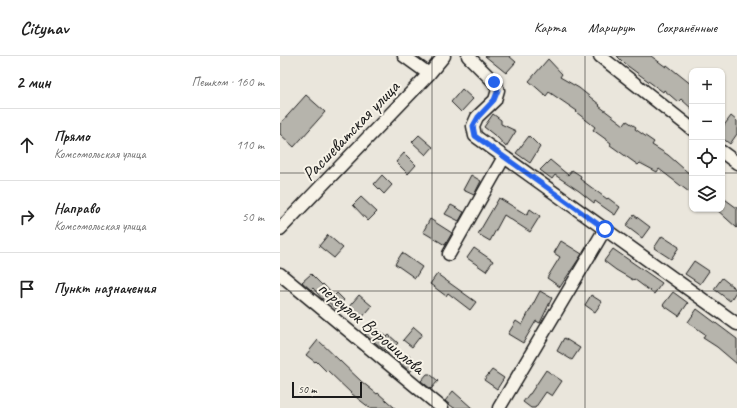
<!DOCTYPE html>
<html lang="ru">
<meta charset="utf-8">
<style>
body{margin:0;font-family:Caveat,sans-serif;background:#f2f2f2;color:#222}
.controls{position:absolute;right:12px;top:12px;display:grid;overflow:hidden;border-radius:8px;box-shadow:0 1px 3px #0004}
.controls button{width:36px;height:36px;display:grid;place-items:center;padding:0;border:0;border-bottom:1px solid #e0e0e0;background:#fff;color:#222;font:20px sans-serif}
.scale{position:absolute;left:12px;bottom:10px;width:70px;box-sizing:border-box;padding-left:4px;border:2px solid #1c1c1c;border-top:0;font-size:11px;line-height:14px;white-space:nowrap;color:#1c1c1c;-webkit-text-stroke:3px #f7f3e8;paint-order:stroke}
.stop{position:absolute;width:12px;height:12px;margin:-9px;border:3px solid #2563eb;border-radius:50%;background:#fff}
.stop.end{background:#2563eb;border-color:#fff;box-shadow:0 1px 4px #0008}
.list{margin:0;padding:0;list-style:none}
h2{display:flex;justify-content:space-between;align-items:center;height:52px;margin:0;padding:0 16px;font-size:17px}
h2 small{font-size:13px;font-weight:400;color:#767676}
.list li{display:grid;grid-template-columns:26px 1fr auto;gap:12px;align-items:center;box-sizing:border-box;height:72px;padding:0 16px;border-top:1px solid #e0e0e0}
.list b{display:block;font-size:15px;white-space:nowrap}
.list p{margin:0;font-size:13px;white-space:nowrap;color:#767676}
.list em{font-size:13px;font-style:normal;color:#767676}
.icon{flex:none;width:22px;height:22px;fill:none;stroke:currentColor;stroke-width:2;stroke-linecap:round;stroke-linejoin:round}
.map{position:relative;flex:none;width:457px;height:352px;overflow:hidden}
header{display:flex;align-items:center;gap:24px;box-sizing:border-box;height:56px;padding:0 20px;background:#fff;border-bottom:1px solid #e0e0e0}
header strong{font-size:19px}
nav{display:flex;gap:22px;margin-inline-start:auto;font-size:14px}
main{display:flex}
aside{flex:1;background:#fff}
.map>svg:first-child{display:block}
.building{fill:#b6b4ac;stroke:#1c1c1c}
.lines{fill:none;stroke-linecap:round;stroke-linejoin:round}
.minor-casing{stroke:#1c1c1c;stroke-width:15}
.minor{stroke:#f7f3e8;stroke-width:12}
.route{stroke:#2563eb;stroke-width:5}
.grid{fill:none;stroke:#1c1c1c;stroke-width:1;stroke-opacity:0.55}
.labels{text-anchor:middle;stroke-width:4;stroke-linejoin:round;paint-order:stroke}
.street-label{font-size:19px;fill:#1c1c1c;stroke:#f7f3e8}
</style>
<header>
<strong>Citynav</strong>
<nav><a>Карта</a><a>Маршрут</a><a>Сохранённые</a></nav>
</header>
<main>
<aside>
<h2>2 мин<small>Пешком · 160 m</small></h2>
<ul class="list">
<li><svg class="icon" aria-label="ahead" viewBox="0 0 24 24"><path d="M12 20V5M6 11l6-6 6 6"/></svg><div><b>Прямо</b><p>Комсомольская улица</p></div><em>110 m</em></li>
<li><svg class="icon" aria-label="right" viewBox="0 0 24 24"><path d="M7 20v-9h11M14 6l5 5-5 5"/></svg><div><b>Направо</b><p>Комсомольская улица</p></div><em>50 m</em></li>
<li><svg class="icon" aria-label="arrive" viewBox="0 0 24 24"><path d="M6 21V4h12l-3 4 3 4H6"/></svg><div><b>Пункт назначения</b></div></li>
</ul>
</aside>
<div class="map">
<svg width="457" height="352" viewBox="0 0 457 352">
<rect width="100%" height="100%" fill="#eae6dc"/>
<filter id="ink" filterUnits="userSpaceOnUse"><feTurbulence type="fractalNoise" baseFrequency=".025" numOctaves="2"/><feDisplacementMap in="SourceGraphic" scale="8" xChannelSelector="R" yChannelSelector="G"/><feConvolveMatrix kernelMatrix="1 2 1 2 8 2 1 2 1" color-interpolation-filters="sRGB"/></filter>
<g filter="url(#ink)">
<path class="building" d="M205,0H229L236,6L226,17Z
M337,0H371L386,11L387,9L412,29V53L401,43L398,46L384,34L383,36L345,8Z
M268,3L282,18L280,21L299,32L320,49L319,50L344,69L347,65L356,71L355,73L374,86L372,89L388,99L412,120V132L409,136L379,113L377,116L360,107L358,109L330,89L331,87L313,74L315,71L296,56L297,55L269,36L266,40L249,25Z
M182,33L193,43L181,56L171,46Z
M26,39L45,56L14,91L0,78V68Z
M213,58L221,64V68L236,75L226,91L218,82L204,71Z
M451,60L457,65V78L450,88L442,82V72Z
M139,79L153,91L146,99L132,86Z
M249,80L260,91L250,107L236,97Z
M124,97L136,109L128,118L116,106Z
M270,104L288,119L292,114L301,120L300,123L327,143L328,142L340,151L335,159L315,145L314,147L299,135L275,119L272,123L260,114Z
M102,119L112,129L104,138L94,128Z
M191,119L201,125L194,139L183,134Z
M81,141L97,156L88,165L73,149Z
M442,141L457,152V172L436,153H442Z
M219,142L247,159L250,153L260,160L250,176L224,159L210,185L198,178Z
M171,149L184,156L179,165L165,158Z
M354,159L370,171L362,182L346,170Z
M150,163L172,177L165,189L143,176Z
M48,179L63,192L54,202L39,190Z
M382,180L399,191L391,203L374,192Z
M281,185L302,198L280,231L267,222L280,201L274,197Z
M194,192L213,205L206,215L187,202Z
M333,193L382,227L374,238L354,223L353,224L336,214L324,205Z
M122,197L142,211L135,222L115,208Z
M414,205L429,215L420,228L405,218Z
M31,218L42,229L43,228L54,240L57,237L64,244L56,253L44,242L42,243L33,232L31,234L22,226Z
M157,218L196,246L190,254L168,237L166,240L150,228Z
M442,222L457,234L450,245L434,233Z
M260,235L272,242L260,267L256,265L243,287L228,278L236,265L242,269Z
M393,236L408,247L399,260L383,249Z
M79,239L92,250L80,264L67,253Z
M311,239L322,246L315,256L305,249Z
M417,253L457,283V308L437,291L423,282L425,278L408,266Z
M93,269L107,281L109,279L118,287L109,297L85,279Z
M134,271L142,278L132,291L123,284Z
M284,282L300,292L292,304L277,295Z
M38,284L82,326L97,338L98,337L115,352H90L72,338L47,314L46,315L36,305L35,306L26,299Z
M128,299L137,307L130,316L120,307Z
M212,314L224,322L217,333L204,324Z
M266,314L282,325L272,340L266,336L255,352H251L243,346L249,338H250Z
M147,318H150L158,325L151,333L141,325Z
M173,335L192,352H174L165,345Z"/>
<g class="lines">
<g class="minor-casing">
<path id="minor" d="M124,0L149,18
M188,0L214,26L218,34L215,44L197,61L193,70L195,80L457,268
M320,0L412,73
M442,96L457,107
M0,173L149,18L164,0
M169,198L224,101
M0,218L162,352
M219,352L325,173"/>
</g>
<use href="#minor" class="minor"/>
</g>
</g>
<g class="lines" filter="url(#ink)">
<path class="route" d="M214,26L218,34L214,44L198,61L193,70L195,80L325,173"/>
</g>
<path class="grid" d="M152,0V352M305,0V352M0,117H412M442,117H457M0,235H457"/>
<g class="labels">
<g class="street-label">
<text transform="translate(70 74) rotate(-46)" y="7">Расшеватская улица</text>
<text transform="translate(92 271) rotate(40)" y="7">переулок Ворошилова</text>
</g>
</g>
</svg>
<div class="controls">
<button>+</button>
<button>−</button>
<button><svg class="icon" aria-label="locate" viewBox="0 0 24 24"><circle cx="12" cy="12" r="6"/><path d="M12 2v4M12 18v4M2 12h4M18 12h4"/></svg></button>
<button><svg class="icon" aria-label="layers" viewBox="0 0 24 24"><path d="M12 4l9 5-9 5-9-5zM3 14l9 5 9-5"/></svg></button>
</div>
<div class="scale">50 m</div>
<div class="stop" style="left:325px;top:173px"></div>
<div class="stop end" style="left:214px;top:26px"></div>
</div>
</main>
